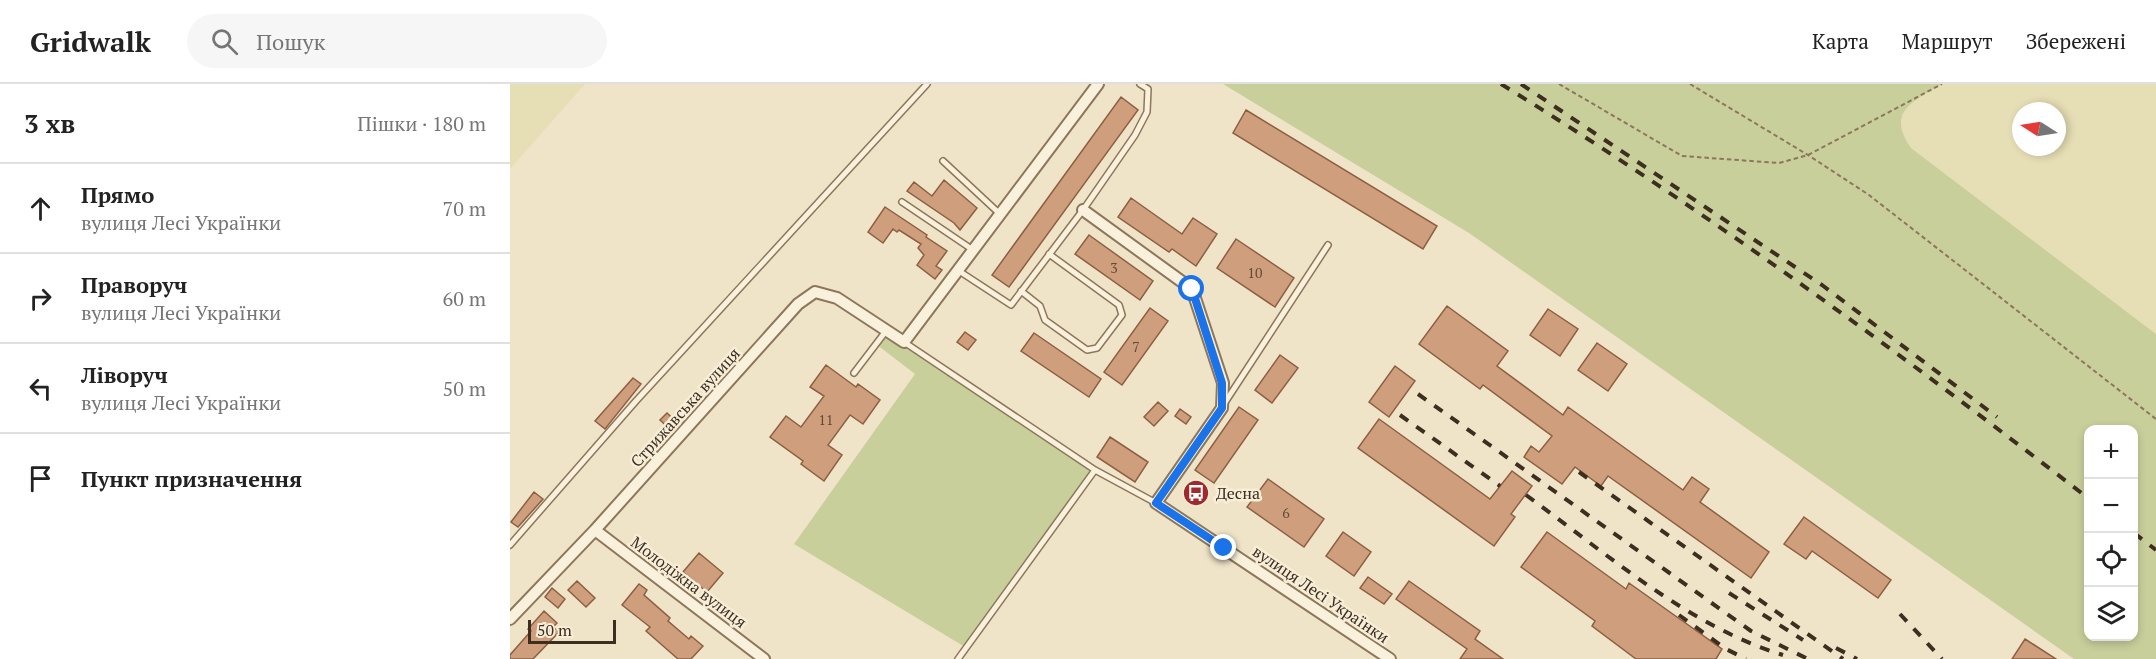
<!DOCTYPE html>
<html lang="uk">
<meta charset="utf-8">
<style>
body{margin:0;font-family:"PT Serif",serif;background:#f6f6f6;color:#222}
.controls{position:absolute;right:18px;bottom:18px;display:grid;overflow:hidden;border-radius:12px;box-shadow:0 3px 9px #0003}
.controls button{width:54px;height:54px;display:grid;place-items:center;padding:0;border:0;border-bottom:2px solid #e0e0e0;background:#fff;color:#222;font:30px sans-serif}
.compass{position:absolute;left:1502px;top:18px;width:54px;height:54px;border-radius:50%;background:#fff;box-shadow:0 3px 9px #0003;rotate:282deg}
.scale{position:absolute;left:18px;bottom:15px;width:88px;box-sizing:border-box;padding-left:6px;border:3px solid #3d2e20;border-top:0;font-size:16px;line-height:21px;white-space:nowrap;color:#3d2e20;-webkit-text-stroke:4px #f7eed8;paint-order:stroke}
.stop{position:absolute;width:18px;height:18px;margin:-14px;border:4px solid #1a73e8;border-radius:50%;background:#fff}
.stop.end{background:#1a73e8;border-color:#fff;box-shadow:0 2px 6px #0008}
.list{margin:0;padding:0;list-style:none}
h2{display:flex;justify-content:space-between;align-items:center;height:78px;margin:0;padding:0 24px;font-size:26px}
h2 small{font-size:20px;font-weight:400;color:#767676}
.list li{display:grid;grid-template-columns:39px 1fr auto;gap:18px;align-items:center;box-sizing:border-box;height:90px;padding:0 24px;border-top:2px solid #e0e0e0}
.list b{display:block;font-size:22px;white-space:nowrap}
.list p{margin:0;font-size:20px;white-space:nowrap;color:#767676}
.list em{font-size:20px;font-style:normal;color:#767676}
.icon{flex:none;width:33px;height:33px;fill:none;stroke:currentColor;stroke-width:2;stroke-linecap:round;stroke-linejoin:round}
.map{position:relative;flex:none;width:1646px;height:575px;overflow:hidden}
header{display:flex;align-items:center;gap:36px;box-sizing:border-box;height:84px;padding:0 30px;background:#fff;border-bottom:2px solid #e0e0e0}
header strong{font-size:28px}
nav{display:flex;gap:33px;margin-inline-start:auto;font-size:21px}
.search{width:420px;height:54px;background:#f6f6f6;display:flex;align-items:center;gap:15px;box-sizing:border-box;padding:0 21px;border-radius:33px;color:#767676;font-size:22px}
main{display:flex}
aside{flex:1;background:#fff}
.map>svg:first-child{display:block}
.farmland{fill:#e6deb5;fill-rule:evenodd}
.green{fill:#c9cf9b;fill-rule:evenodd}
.building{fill:#cf9f7d;stroke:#8d5f41;stroke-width:1.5}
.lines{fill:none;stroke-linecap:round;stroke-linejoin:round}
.lane-casing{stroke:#8d765c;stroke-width:8}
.street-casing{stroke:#8d765c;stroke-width:14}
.path{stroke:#8d765c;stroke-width:2;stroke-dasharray:4.5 3;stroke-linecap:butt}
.lane{stroke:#faf1dc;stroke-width:5}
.street{stroke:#faf1dc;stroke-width:10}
.rail{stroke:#3d2e20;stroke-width:4;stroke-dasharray:10 10;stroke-linecap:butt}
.route{stroke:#1a73e8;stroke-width:8}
.labels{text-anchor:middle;stroke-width:5;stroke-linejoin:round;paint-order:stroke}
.number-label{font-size:14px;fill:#624a37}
.street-label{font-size:16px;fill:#3d2e20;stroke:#f7eed8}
.poi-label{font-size:16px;fill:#3d2e20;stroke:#f7eed8;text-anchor:start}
</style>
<header>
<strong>Gridwalk</strong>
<div class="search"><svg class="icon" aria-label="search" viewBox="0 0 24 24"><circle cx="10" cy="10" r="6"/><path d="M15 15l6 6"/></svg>Пошук</div>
<nav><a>Карта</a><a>Маршрут</a><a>Збережені</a></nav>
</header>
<main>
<aside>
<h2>3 хв<small>Пішки · 180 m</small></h2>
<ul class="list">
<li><svg class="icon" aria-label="ahead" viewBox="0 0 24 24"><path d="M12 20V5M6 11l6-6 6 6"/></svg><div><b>Прямо</b><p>вулиця Лесі Українки</p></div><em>70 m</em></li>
<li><svg class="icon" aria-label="right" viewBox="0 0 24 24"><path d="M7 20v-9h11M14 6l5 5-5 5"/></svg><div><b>Праворуч</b><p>вулиця Лесі Українки</p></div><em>60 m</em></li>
<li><svg class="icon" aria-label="left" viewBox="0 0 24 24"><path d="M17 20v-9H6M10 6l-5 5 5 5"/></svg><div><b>Ліворуч</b><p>вулиця Лесі Українки</p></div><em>50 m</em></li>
<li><svg class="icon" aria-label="arrive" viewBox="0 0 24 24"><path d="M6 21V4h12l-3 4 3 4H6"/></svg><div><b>Пункт призначення</b></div></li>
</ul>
</aside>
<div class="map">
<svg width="1646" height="575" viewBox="0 0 1646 575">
<rect width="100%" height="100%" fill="#f0e4c8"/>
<path class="farmland" d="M0,0H75L0,85Z
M1432,0H1646V250L1401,64L1391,50L1390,35L1398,20ZM1511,27H1547V63H1511Z"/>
<path class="green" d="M713,0H1432C1402,18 1376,28 1401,64L1646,250V575H1564L959,149ZM1578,346H1624V552H1578Z
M376,247L585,386L455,563L284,460L405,290L366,260Z"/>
<path class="building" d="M611,13L628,26L499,203L482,191Z
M736,26L927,142L913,165L723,49Z
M434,96L467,124L450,146L444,139L397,107L404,98L422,112Z
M621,114L672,150L683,134L707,150L686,182L662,165L659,168L608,133Z
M375,123L417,151L416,153L437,167L426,182L432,186L425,195L407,181L414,171L408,164L411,160L389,146L387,148L383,145L373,159L358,148Z
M579,151L643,197L630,216L565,170Z
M726,155L784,194L765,223L707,184Z
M937,222L998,267L987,282L1053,331L1058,323L1173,406L1182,393L1199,405L1190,418L1259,468L1241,494L1098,392L1091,402L1065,383L1052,400L1014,373L1021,362L1029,368L1042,352L973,301L970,305L909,260Z
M640,224L658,237L612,301L594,288Z
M1038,225L1068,245L1050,272L1020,251Z
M455,248L466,256L458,266L447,258Z
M524,249L591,295L579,313L511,267Z
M1087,259L1117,280L1098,307L1068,286Z
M770,271L788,284L762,319L745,306Z
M316,281L346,303L348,300L370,316L353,340L340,331L318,361L332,371L314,397L291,380L293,377L260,353L276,332L291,343L314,312L300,303Z
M885,282L905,297L879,333L859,318Z
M123,294L131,300L95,345L85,337Z
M648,318L658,327L644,342L634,333Z
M729,323L748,336L704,399L685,386Z
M670,325L681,333L676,340L665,332Z
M157,329L170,341L163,348L150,336Z
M869,335L980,415L1002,387L1022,402L1001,430L1005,433L984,462L848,364Z
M600,353L638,378L625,398L587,373Z
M758,395L814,435L794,463L737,423Z
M24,408L33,415L8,443L1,438Z
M1294,433L1381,496L1368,514L1302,467L1296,475L1274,460Z
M833,448L861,468L844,492L816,472Z
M1037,448L1116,505L1119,499L1212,565L1206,575H1126L1082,542L1085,537L1011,483Z
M189,469L213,489L197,508L173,488Z
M858,493L882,510L874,520L850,504Z
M67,497L85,514L76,523L58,506Z
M899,497L970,547L965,555L993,575H950L957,565L886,515Z
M129,500L137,506L134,511L160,534L158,537L179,555L181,552L193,562L181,575H168L136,547L140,543L112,521Z
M42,504L55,515L48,524L35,513Z
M34,527L47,539L43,543L49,548L23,575H0V571L21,547L18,545Z
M1515,555L1546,575H1502Z"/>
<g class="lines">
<g class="lane-casing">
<path id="lane" d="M433,77L491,131
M392,118L463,166
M449,187L501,221L573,126L625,51L637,28L638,5L630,0
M511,207L530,222L535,236L577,266L587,264L612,231L609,221L539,170
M394,258L585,386L646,419
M344,289L376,247
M714,320L818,161
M0,461L126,317L417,0
M448,575L585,386"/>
</g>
<g class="street-casing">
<path id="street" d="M573,126L682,205L713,299L712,324L646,419L880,575
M85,446L254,575
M0,535L85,446L288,220L305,208L327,214L394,258L588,0"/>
</g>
<path class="path" d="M1049,0L1172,72L1269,79L1298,71L1432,0
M1180,0L1298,71L1359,111L1646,335"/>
<use href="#lane" class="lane"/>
<use href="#street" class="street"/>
<path class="rail" d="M991,0C1195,126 1389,268 1578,414
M1011,0L1312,201L1487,333
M908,310L1241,547L1298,575
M890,331L990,402
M1069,388L1333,575
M1016,411C1096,469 1178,542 1273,571
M1624,449L1646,466
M1219,509L1293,556
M1390,530L1432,575
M1169,531L1216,565L1236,575
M1326,564L1347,575"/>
</g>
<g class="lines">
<path class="route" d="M682,205L712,299V324L646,419L714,464"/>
</g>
<defs>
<g id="bus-disc" transform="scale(1.35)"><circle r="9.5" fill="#9e2a2b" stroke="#f7eed8"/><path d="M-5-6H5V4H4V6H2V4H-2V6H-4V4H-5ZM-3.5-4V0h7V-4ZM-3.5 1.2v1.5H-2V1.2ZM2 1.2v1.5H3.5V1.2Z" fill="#fff"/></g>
</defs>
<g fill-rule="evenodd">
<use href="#bus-disc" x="686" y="409"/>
</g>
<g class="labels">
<g class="number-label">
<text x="604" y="189">3</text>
<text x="745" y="194">10</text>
<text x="626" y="268">7</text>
<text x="316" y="341">11</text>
<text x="776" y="434">6</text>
</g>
<g class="street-label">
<text transform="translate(175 323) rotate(-48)" y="6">Стрижавська вулиця</text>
<text transform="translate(179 498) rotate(37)" y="6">Молодіжна вулиця</text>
<text transform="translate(811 510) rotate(34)" y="6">вулиця Лесі Українки</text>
</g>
<g class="poi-label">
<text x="706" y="415">Десна</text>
</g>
</g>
</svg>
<div class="controls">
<button>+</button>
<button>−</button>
<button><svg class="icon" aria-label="locate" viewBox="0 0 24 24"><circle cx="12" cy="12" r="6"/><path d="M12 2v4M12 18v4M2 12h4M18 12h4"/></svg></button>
<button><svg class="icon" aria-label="layers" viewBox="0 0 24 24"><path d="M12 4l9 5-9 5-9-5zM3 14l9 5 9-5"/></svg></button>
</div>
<svg class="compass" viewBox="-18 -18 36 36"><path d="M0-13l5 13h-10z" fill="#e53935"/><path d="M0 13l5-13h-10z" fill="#767676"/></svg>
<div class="scale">50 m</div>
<div class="stop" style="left:682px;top:205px"></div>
<div class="stop end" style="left:714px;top:464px"></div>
</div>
</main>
